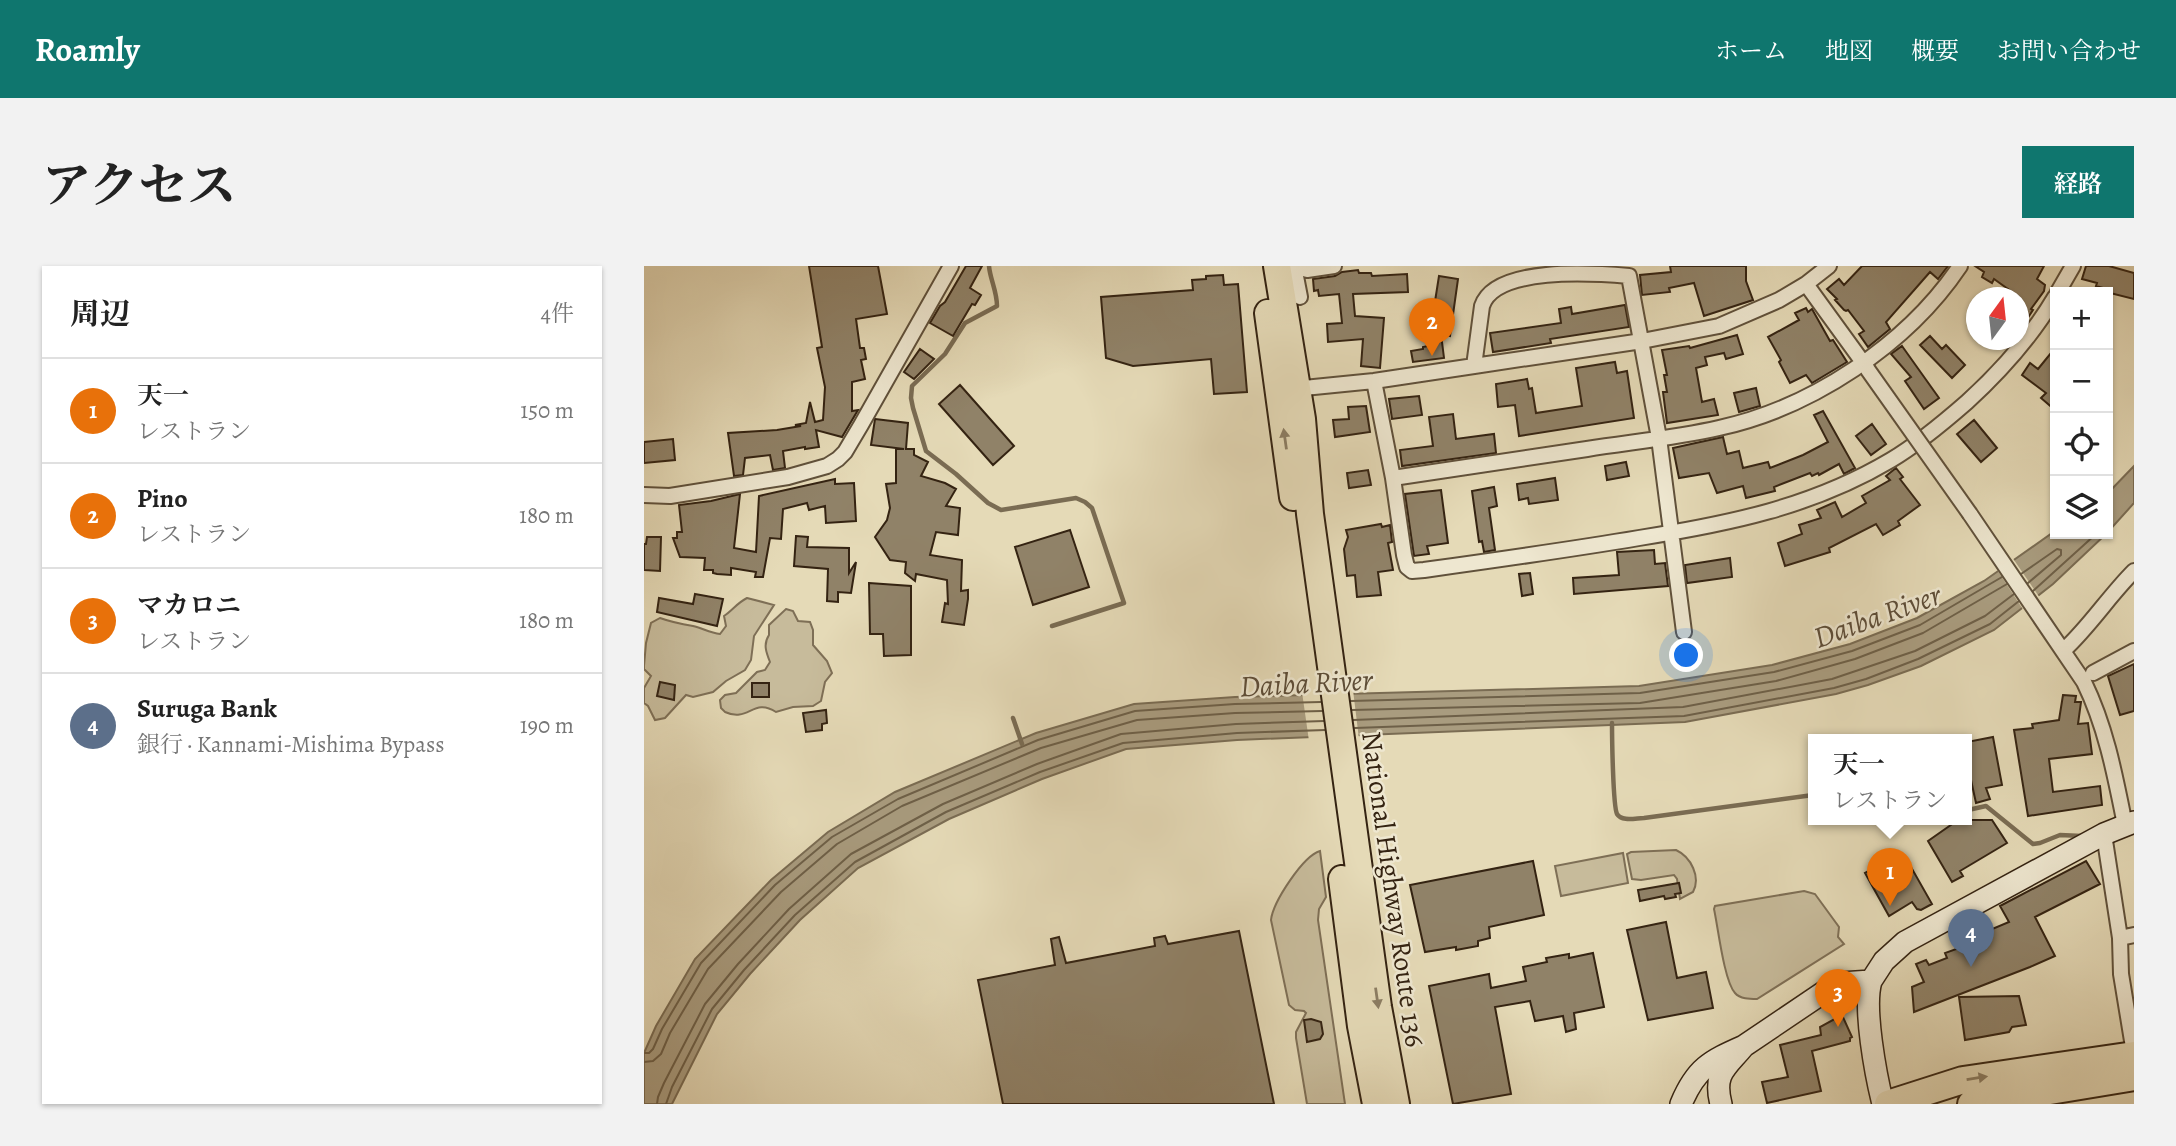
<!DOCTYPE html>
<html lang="ja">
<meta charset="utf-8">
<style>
body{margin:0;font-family:Alegreya,"Noto Serif JP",serif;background:#f2f2f2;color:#222}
.controls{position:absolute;right:21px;top:21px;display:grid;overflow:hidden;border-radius:0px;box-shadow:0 2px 5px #0004}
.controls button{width:63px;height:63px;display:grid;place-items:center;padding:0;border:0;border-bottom:2px solid #e0e0e0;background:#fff;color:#222;font:35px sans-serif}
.compass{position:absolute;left:1322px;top:21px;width:63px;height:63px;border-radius:50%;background:#fff;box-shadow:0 2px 5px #0004;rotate:15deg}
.you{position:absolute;left:1043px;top:390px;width:24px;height:24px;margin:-18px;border:5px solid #fff;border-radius:50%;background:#1a73e8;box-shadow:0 0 0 10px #1a73e833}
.badge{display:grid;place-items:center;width:46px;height:46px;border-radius:50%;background:#0f766e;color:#fff;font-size:23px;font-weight:700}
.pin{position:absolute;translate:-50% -58px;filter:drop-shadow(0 2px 4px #0008)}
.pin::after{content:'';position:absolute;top:37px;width:24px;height:21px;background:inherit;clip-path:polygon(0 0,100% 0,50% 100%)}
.popup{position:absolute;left:1164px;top:468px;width:164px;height:91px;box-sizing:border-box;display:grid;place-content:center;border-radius:0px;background:#fff;filter:drop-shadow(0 2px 5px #0005);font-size:23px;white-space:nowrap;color:#767676}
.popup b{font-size:26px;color:#222}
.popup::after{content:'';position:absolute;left:50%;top:100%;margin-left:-14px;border:14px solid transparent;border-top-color:#fff}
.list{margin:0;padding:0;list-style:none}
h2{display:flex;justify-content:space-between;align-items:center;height:91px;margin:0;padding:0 28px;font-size:30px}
h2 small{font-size:23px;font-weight:400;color:#767676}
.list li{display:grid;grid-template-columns:46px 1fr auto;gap:21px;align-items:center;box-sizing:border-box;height:105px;padding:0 28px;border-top:2px solid #e0e0e0}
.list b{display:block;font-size:26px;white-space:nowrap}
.list p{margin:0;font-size:23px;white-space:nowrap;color:#767676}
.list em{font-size:23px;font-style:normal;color:#767676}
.icon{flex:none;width:38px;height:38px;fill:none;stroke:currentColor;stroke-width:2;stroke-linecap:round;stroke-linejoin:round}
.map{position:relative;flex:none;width:1490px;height:838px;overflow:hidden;border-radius:0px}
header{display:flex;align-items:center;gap:42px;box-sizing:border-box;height:98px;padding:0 35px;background:#0f766e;color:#fff}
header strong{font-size:33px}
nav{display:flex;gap:38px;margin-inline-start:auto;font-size:24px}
.intro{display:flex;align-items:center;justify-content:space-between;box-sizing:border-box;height:168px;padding:0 42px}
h1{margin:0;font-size:49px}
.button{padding:18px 32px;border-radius:0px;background:#0f766e;color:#fff;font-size:24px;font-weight:700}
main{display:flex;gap:42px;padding:0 42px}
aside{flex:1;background:#fff;border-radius:0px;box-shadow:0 2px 5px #0004}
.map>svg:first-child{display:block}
.green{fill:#c7bb9b;stroke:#7e6f56;stroke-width:2}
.water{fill:#a99c7f;stroke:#7a6c53;stroke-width:2}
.pier{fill:#e5dab7}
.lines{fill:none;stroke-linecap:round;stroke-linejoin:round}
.shore{stroke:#6e6048;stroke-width:2}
.stream{stroke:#7a6c53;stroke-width:4.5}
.building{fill:#908268;stroke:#342312;stroke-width:2}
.street-casing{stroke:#60513b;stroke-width:18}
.secondary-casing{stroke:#342312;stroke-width:24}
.highway-casing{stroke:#342312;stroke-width:30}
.street{stroke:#eee7d0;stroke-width:14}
.secondary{stroke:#eee7d0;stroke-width:21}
.highway{stroke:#e5dab7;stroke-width:26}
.street-bridge-casing{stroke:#60513b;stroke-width:18;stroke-linecap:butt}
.street-bridge{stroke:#eee7d0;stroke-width:14}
.oneway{fill:#8c7e64}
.labels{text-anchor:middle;stroke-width:5;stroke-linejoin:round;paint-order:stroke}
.street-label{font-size:28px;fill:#342312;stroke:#eee7d0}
.water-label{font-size:30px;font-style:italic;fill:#5d4d38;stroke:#eee7d0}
</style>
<header>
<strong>Roamly</strong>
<nav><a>ホーム</a><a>地図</a><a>概要</a><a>お問い合わせ</a></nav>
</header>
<div class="intro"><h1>アクセス</h1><a class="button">経路</a></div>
<main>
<aside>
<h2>周辺<small>4件</small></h2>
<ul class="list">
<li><span class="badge" style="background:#e8710a">1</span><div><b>天一</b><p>レストラン</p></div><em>150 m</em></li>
<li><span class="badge" style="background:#e8710a">2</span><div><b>Pino</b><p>レストラン</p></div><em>180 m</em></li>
<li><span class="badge" style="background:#e8710a">3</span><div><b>マカロニ</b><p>レストラン</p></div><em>180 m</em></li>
<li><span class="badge" style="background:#5c6f8a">4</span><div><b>Suruga Bank</b><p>銀行 · Kannami-Mishima Bypass</p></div><em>190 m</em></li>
</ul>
</aside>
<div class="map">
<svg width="1490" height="838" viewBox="0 0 1490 838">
<rect width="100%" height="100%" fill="#e5dab7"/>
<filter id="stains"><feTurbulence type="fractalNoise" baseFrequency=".00286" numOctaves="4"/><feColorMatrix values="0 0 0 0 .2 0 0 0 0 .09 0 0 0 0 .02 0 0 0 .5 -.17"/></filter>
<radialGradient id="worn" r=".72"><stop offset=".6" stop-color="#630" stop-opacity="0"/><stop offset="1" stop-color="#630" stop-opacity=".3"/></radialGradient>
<path class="green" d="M103,332L130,339L110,370L107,394L101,404L82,415L69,426L49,431L42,429L21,452L11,454L4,440L0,437V422L7,410L0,403V400L2,377L7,357L16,352C27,356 37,358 49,360C58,362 66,367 76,368L82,360L80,350C89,344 93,337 103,332Z
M142,343L149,345L154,355L166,356L169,364V379L183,395L188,407L181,416L177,435L169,440L149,441L132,446C109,431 105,457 81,446L77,442L76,434L81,429L92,427L113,406L121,404L126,396C122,386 119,378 125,369V359Z
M1032,584C1047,591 1057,611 1049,626L1036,633L1033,613L1030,609L997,614L988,613L983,588L987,586Z
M676,585L682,631L675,643L674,654L701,838H663L652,772V766L662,747L660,745L651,744L645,739L627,654C629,636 659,590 676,585Z
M979,587L984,617L917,630L911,600Z
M1160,625L1171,628L1195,661L1194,671L1200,678L1113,733C1106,733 1096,733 1091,727C1080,715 1074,661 1070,643L1071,640Z"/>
<path class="water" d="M1490,200V237L1464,266V227Z
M1411,265V268H1462L1409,318L1350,364L1277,400L1224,419L1192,428L1041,456L593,474L482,483L398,513L305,553L214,602L156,654L106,708L73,748L28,838H0V787L12,760L51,693L127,614L184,566L251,526L392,467L490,438L591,431L995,420L1128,399L1206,378L1273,352L1340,315Z"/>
<path class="pier" d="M1368,291L1396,332L1380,345L1352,302Z
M709,424L715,473L665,475L658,426Z"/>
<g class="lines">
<path class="shore" d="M1377,308L1413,283L1417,284V289L1384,317
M1389,325L1452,268
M707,435L996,427L1130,406L1208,385L1276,359L1358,311
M708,444L996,437L1132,415L1211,393L1279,367L1363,318
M709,454L1039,441L1188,413L1271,385L1341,350L1370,328
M711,462L1040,450L1190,422L1222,413L1274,393L1346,358L1375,335
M0,787H5L9,783L18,763L57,697L131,619L188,571L254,533L394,474L491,445L591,438L677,436
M0,796L9,795L17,788L26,767L64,703L137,626L193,578L258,540L397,482L493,454L591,447L678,445
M13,838L14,831L20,817L61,738L94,698L145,643L207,588L299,538L393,498L477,468L592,458L680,455
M22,838L28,821L68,743L100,704L151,649L211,596L302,546L396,506L479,477L593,467L681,464"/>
<path class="stream" d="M345,0C346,13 353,25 353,40L321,57L301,88L268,120L267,132L269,142L282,185L312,208L344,237L357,244L432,232L441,236L448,242L480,337L408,360
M369,452L378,478
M968,457C968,471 969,540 973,548C978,556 992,552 1000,552L1169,529
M1323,541L1324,544L1342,540L1389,578L1396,577L1416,569L1438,570"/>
</g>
<path class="building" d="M165,0H234L243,48L212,53L216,82H220L222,93L217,94L221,113L208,116V145L214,144L198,171L172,164L175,181L161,183V181L139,185L141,202L129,204L126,189L101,192L99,209L90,210L84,167L133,164L157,160L151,159L162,157L166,136L171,156L179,154L181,121L173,82L178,81Z
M322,0H338L326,22L337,29L331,39L328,38L309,70L286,57L296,40L301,36Z
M1026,0H1102V15L1109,34L1060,50L1050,17L1025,22L1026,26L998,29L996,9L1027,6Z
M1218,0H1304L1294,13L1286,6L1242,56L1246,63L1224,81L1215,68L1220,65L1204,44L1202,45L1200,44L1191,34L1193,33L1183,23L1195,13L1200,19Z
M1331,0H1400L1393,13L1401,19L1400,25L1387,43L1389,44L1383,53L1381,52L1375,61V31L1350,13L1348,17L1338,11L1340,6Z
M1442,0H1465L1490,7V33L1466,27V24L1452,20L1453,17L1438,13Z
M714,4L715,7H727L728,10L763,8L764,26L709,28L711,50L740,52L736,102L717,100L719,73L684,76L683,58L698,57L695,28L675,30L674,24L670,25L669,13L691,10L698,6Z
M579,9L580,19L594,18L603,126L570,128L567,93L489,100L462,92L457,31L549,24L548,14L562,13V10Z
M795,10L814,13L806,70L797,68L800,92L769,96L767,85L779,83V81L784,80Z
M981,39L985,61L906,73L907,77L849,86L846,67L917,57L915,43L927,41L928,48Z
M1162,42L1164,46L1168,43L1186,75L1189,74L1203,96L1168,117L1162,109L1146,117L1135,96L1137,94L1124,71L1155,54L1151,47Z
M1093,69L1099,88L1082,93L1080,87L1061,91L1063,99L1052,102L1058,136L1070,133L1074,149L1023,157L1019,126H1023L1020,109H1023L1018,84L1045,80L1046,82Z
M1286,70L1298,83L1302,79L1321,99L1308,112L1276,79Z
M1258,80L1295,132L1280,143L1261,115L1267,111L1247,88Z
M1411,82V144L1397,132L1402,127L1378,109L1386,97L1394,103Z
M276,83L290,93L270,113L260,106Z
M971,96L973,107L983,105L990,152L875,170L871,139L854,141L852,118L883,113L885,123L888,122L892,147L938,140L932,102Z
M316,119L370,180L349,199L295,138Z
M1112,122L1116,140L1095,146L1090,127Z
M775,130L778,149L748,153L745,133Z
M722,140L726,166L691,171L689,154L705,153L704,141Z
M1179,145L1211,202L1200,208L1195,198L1175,209L1174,207L1168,210L1166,207L1130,221L1131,225L1102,232L1099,220L1073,227L1065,207L1035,212L1029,182L1079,171L1083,188L1095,185L1099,202L1124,196L1126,202L1159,189L1184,176L1170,149Z
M809,148L812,173L850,168L852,187L758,200L756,184L789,180L785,151Z
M231,153L264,157L262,183H270V189L284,196L277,210L301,217L312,223L302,240L316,242L314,269L292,266L286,289L318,294L317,325L324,324V333L320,359L298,356L301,337L304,338L303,314L272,308L271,315L261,307L262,296L246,294L231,271L243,254L246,242L242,218L252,217V183H260L227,179Z
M1330,154L1353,182L1337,196L1313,168Z
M1228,158L1242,178L1227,189L1212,170Z
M29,173L31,194L0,197V176Z
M982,196L985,210L963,214L961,200Z
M1252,202L1259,211L1256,213L1276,239L1254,255L1256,259L1239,269L1232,258L1185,282L1186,286L1141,300L1134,277L1158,268L1155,259L1177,252L1173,244L1191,236L1198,251L1222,237L1218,230L1246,214L1242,210Z
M724,204L727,219L705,222L703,207Z
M911,212L914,234L885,238L884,232L875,234L873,218Z
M191,213V218L210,217L212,255L182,257L181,240L165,244L163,237L139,243L137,273L126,272L119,311H111L112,306L87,302V309L73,308L69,307V304H60L61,292L36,291L29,272H33V266H38L35,239L67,235L96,228L90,282L112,286L115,230Z
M850,221L853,240L845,242L851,284L840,286L838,275L835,276L828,225Z
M797,224L804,277L783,280L785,288L770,290L761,228Z
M737,258L738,261L746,259L748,276L744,277L749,304L734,306L737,329L713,331L711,309L703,310L700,283L704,271L702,264Z
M426,264L445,321L389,339L371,281Z
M152,270L164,271L163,281L205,282V307L212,296L207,327L194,326V336L183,335L184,303L150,300Z
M3,271H17L16,305L0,304V278H2Z
M1010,284L1011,298L1021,297L1024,320L930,328L929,312L975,309L973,286Z
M1086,292L1088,311L1043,317L1041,299Z
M886,307L889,328L878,330L875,308Z
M225,317L267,320V389L240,390L239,368H226Z
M51,328L79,333L73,360L13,346L15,332L49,338Z
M1490,398V445L1476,449L1464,410Z
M16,416L31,419L30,434L13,430Z
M108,417H125V431H108Z
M1419,429L1432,430L1431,436H1437L1434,458L1444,457L1448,488L1405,493L1409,526L1456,520L1458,539L1384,550L1370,464L1389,462L1388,458L1415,454Z
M182,444L183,457L178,458V464L162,466L159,447Z
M1349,471L1358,519L1342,522L1346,533L1332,537L1325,505L1323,476Z
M1314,554H1348L1363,577L1316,605L1319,610L1308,616L1284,575Z
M889,595L900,649L845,661L846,672L834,675V680L812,684V681L781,686L766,619Z
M1442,595L1456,618L1391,651L1411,690L1386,701L1270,746L1268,721L1280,716L1272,698L1282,694L1285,699L1303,692L1301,687L1343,672L1341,666L1365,656L1356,640Z
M1234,600L1243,614L1267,601L1288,638L1277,644L1273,643L1268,636L1245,650L1221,607Z
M1035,617L1037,627L1031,628L1032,631L1021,633L1020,630L996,635L994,624Z
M1022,656L1033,712L1062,706L1069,742L1004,754L983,664Z
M595,665L630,838H359L334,714L411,699L407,673L415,671L422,697L511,680L510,672L521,670L524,678Z
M949,687L960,741L930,747L932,763L922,766L919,750L891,755L886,735L851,741L867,828L809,838L785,720L845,708L847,722L882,715L879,701L903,696L902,692L925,688V692Z
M1375,730L1382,759L1368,761L1365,766L1321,774L1315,731Z
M1198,749L1208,771L1206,772V775L1168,785L1177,825L1123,837L1118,816L1144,811L1136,779L1177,769L1176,761Z
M667,753L677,756L679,768L676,773L663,776L660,754Z"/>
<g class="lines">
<g class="street-casing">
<path id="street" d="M650,0L656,31
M652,0L663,4L690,0
M1162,18L1223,102
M1414,26L1429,0
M830,100L838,40C851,0 949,7 985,10L1015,172L1040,366
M730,115L749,212L760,289L763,301L768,305L780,304C852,294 924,284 995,272C1084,258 1168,241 1247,194C1274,178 1299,157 1323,136C1357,105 1388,70 1411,31
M650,123L730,115L830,100L998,75L1075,60L1135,34L1162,18L1185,0
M749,212C814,202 879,192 943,183C987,176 1031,172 1075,162C1167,142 1263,79 1316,0
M0,229L26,230L144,211L183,200L194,193L201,186L217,159L307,0
M1326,248L1440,416C1462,461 1471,509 1481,559
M1420,384C1446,360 1465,330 1490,305
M1449,407L1490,385
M1460,568L1476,672L1477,708L1490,787
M1476,672L1490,669"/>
</g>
<g class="secondary-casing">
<path id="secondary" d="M1227,715C1219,742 1232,810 1239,838
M1100,780L1186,722L1197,717L1227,715L1240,695L1261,676L1460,568L1490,556
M1037,838C1052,802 1066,795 1100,780C1082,802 1069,807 1077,838"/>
</g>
<g class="highway-casing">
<path id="highway" d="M633,0L658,153L666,248L734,741L752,838
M624,47L649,231
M698,613L717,760L732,838
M1244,838L1319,814L1490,789
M1327,838L1490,811"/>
</g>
<use href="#street" class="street"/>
<use href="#secondary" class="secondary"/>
<use href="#highway" class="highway"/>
<g class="street-bridge-casing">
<path id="street-bridge" d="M1224,104L1326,248"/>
</g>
<use href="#street-bridge" class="street-bridge"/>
</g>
<defs><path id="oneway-solid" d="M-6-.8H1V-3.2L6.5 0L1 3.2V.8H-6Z" transform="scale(1.75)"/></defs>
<g class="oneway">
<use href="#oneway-solid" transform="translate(641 173) rotate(-98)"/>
<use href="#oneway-solid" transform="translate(733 732) rotate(82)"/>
<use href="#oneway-solid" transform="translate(1333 812) rotate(-9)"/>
</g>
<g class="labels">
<g class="street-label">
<text transform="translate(750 623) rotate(82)" y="10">National Highway Route 136</text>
</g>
<g class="water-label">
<text transform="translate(1233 350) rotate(-20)" y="10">Daiba River</text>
<text transform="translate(662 417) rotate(-3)" y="10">Daiba River</text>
</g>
</g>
<rect width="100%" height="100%" filter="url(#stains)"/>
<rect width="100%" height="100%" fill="url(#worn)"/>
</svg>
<div class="controls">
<button>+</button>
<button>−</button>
<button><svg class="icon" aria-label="locate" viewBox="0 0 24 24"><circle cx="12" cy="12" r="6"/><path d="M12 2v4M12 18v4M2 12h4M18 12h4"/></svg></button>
<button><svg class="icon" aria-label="layers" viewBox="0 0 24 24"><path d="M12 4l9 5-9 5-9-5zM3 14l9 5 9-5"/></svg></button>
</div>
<svg class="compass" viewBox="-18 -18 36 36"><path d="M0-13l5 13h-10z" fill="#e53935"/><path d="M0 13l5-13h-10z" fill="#767676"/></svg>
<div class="you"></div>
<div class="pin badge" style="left:1246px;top:640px;background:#e8710a">1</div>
<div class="popup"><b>天一</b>レストラン</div>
<div class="pin badge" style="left:788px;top:90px;background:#e8710a">2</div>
<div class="pin badge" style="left:1194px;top:761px;background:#e8710a">3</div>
<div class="pin badge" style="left:1327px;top:701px;background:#5c6f8a">4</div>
</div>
</main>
